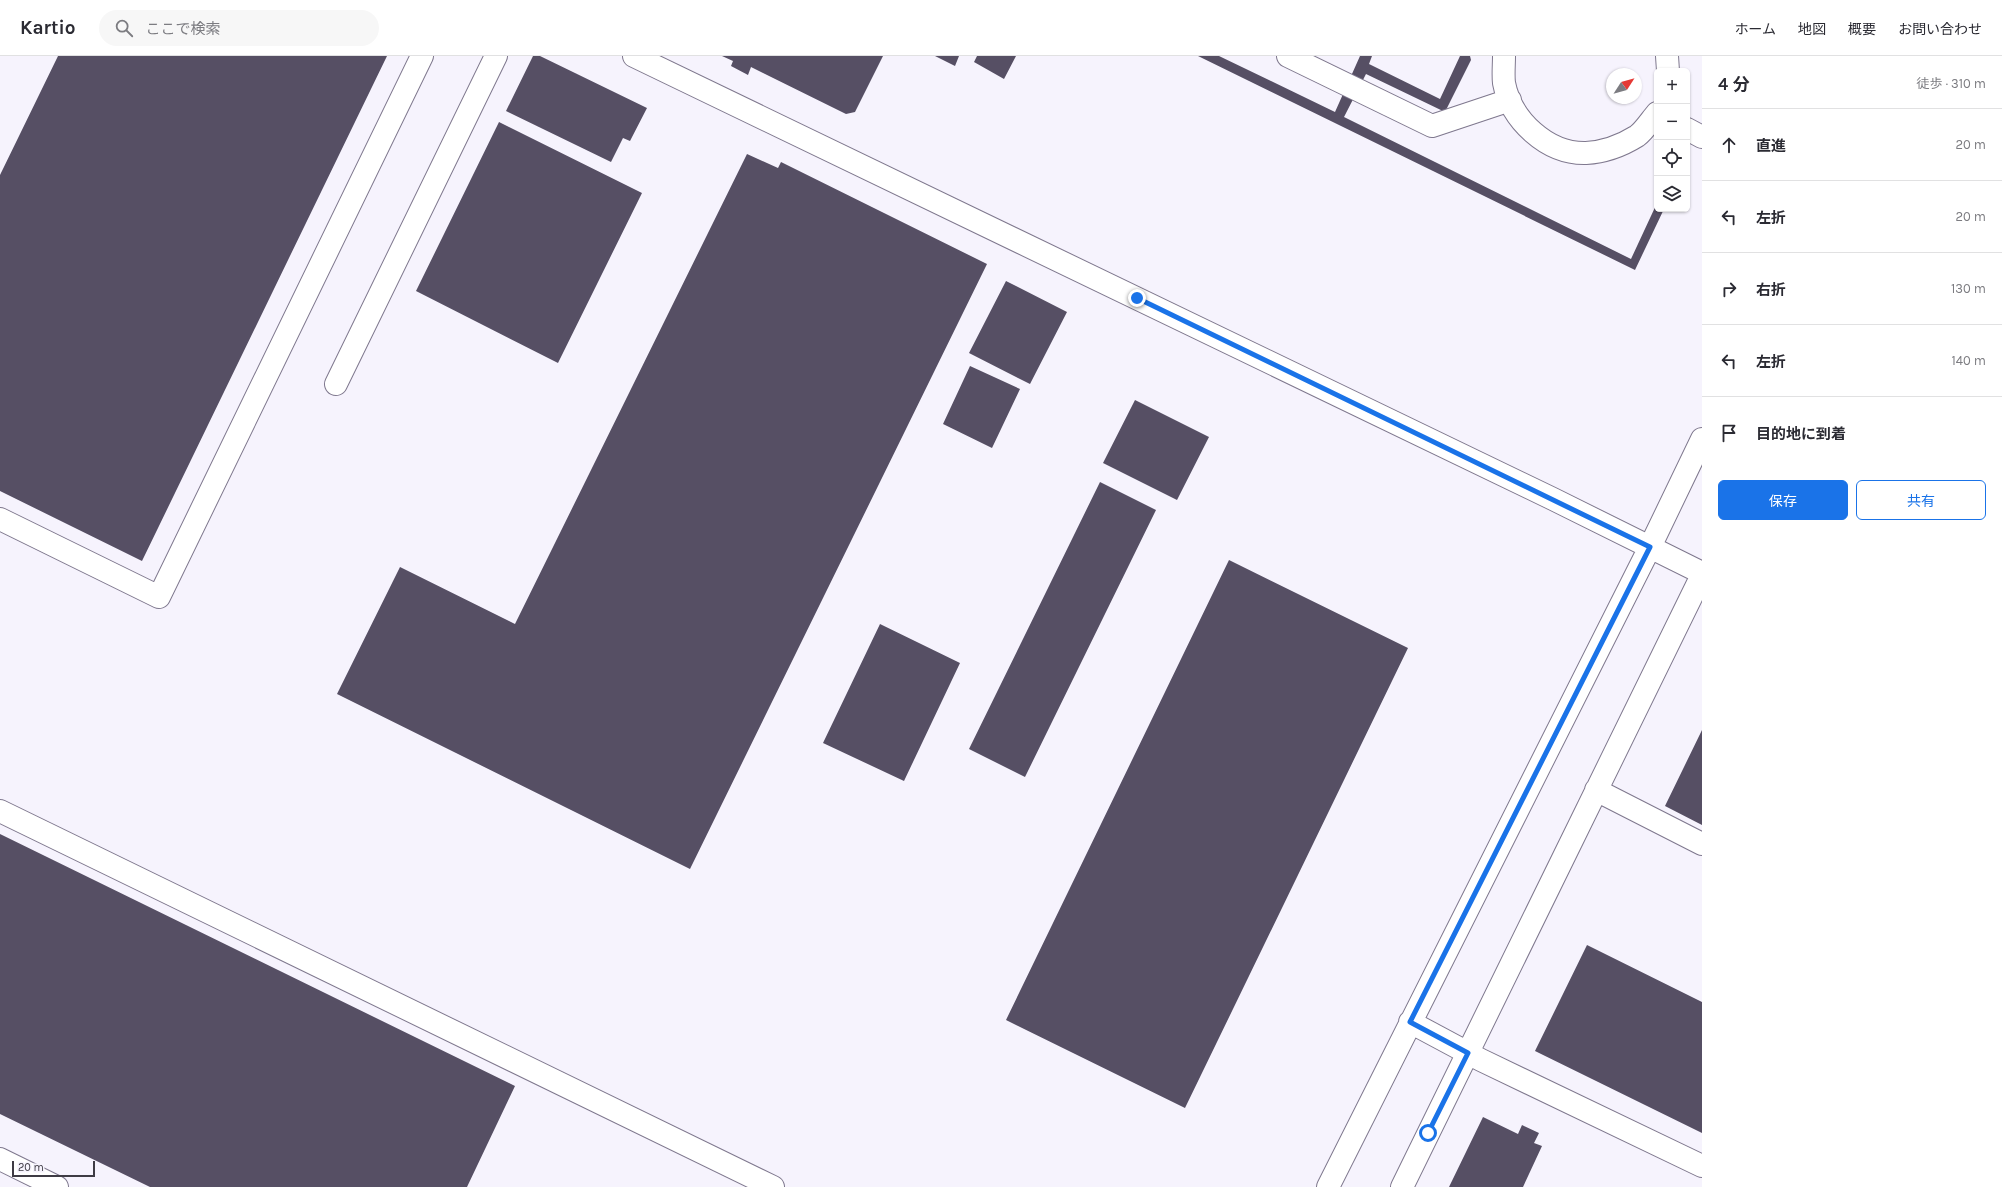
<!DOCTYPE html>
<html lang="ja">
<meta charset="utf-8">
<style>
body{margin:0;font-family:Karla,"Noto Sans JP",sans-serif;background:#f7f7f7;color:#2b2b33}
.controls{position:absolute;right:12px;top:12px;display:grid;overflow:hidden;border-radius:6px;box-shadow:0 1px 3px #0004}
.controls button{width:36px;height:36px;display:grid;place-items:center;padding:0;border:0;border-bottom:1px solid #e1e1e2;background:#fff;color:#2b2b33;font:20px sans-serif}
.compass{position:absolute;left:1606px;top:12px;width:36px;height:36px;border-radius:50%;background:#fff;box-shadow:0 1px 3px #0004;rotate:54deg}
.scale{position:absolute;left:12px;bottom:10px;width:83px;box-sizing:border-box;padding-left:4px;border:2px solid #3e3b44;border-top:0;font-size:11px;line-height:14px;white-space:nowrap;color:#3e3b44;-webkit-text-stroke:3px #f6f3fd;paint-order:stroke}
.stop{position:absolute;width:12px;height:12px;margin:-9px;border:3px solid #1a73e8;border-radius:50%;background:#fff}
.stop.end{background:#1a73e8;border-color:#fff;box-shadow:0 1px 4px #0008}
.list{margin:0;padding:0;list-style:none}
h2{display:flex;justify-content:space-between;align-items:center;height:52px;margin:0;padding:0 16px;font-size:17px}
h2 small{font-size:13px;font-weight:400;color:#7c7c81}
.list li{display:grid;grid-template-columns:26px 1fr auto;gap:12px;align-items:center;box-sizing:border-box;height:72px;padding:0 16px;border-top:1px solid #e1e1e2}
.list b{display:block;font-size:15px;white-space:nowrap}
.list em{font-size:13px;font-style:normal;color:#7c7c81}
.actions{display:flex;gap:8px;padding:12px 16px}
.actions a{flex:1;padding:9px 0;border:1px solid #1a73e8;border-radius:6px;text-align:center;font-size:14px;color:#1a73e8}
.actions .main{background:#1a73e8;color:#fff}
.icon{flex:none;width:22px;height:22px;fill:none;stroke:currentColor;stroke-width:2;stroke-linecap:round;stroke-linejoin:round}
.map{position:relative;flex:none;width:1702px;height:1131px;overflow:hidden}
header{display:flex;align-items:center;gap:24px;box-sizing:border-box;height:56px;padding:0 20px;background:#fff;border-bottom:1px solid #e1e1e2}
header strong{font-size:19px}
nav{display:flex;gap:22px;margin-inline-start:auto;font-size:14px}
.search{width:280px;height:36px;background:#f7f7f7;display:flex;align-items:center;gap:10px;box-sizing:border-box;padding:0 14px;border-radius:22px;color:#7c7c81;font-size:15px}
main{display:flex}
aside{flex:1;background:#fff}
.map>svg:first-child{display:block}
.building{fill:#564f64}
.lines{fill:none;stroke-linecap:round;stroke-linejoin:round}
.minor-casing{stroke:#7f788e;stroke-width:24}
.minor{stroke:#fff;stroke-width:22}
.route{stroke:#1a73e8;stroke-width:5}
</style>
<header>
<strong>Kartio</strong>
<div class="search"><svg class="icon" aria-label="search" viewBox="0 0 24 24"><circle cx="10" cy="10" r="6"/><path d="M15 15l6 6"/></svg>ここで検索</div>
<nav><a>ホーム</a><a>地図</a><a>概要</a><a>お問い合わせ</a></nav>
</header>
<main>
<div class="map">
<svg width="1702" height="1131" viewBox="0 0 1702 1131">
<rect width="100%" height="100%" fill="#f6f3fd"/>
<path class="building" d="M58,0H387L142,505L0,435V119Z
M533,0H540L647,52L630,85L623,82L611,106L506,55Z
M722,0H883L855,56L846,58L751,11L748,19L731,10L733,5Z
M935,0H959L955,10Z
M977,0H1016L1004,23L974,6Z
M1198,0H1219L1335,56L1360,0H1372L1369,8L1440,43L1460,0H1470L1471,4L1445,56L1366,18L1344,61L1631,203L1657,147V153H1664L1635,214Z
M499,66L642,137L558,307L416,235Z
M747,98L778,112L781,106L987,208L690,813L337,638L400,511L515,568Z
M1006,225L1067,256L1030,328L969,297Z
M970,310L1020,333L992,392L943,368Z
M1135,344L1209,381L1177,444L1103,407Z
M1100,426L1156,454L1025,721L969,693Z
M1229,504L1408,592L1185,1052L1006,964Z
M880,568L960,607L904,725L823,687Z
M1702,674V769L1665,750Z
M0,778L515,1030L467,1131H150L0,1058Z
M1587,889L1702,946V1077L1535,995Z
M1483,1061L1518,1078L1522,1069L1539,1077L1534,1087L1542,1090L1523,1131H1449Z"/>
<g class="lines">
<g class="minor-casing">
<path id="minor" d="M634,0L1553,443L1702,517
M1288,0L1432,70L1510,44
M1504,0C1504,9 1503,19 1504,27C1511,64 1547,98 1586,97C1604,96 1621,90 1637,80C1644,75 1651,64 1657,57
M1667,0L1668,15
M1687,73L1702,81
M336,328L496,0
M0,463L159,541L422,0
M1596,734L1702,788
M0,755L773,1131
M1410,966L1481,1004L1702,1110
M0,1103L57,1131
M1328,1131L1650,491L1702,383
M1402,1131L1702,519"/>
</g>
<use href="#minor" class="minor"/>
</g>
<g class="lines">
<path class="route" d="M1137,242L1650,491L1410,966L1468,997L1428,1077"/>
</g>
</svg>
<div class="controls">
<button>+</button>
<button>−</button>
<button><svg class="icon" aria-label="locate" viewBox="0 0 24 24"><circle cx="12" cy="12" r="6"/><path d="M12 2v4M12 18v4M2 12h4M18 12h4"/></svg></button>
<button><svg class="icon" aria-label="layers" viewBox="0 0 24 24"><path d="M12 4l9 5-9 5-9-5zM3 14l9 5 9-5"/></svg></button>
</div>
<svg class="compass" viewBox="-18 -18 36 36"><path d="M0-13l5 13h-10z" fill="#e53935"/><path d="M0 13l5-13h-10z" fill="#7c7c81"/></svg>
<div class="scale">20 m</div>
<div class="stop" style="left:1428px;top:1077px"></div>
<div class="stop end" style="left:1137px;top:242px"></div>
</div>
<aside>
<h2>4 分<small>徒歩 · 310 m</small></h2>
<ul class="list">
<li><svg class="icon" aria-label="ahead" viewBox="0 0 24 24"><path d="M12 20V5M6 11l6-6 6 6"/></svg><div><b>直進</b></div><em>20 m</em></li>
<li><svg class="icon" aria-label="left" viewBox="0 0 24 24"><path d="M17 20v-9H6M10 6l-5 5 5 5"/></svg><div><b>左折</b></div><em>20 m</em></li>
<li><svg class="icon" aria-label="right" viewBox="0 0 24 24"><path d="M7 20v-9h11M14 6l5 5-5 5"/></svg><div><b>右折</b></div><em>130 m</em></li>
<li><svg class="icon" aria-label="left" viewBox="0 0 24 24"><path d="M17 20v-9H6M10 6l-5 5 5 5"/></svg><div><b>左折</b></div><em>140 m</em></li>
<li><svg class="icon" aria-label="arrive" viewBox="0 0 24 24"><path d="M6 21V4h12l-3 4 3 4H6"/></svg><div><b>目的地に到着</b></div></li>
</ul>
<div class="actions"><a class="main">保存</a><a>共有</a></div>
</aside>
</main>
